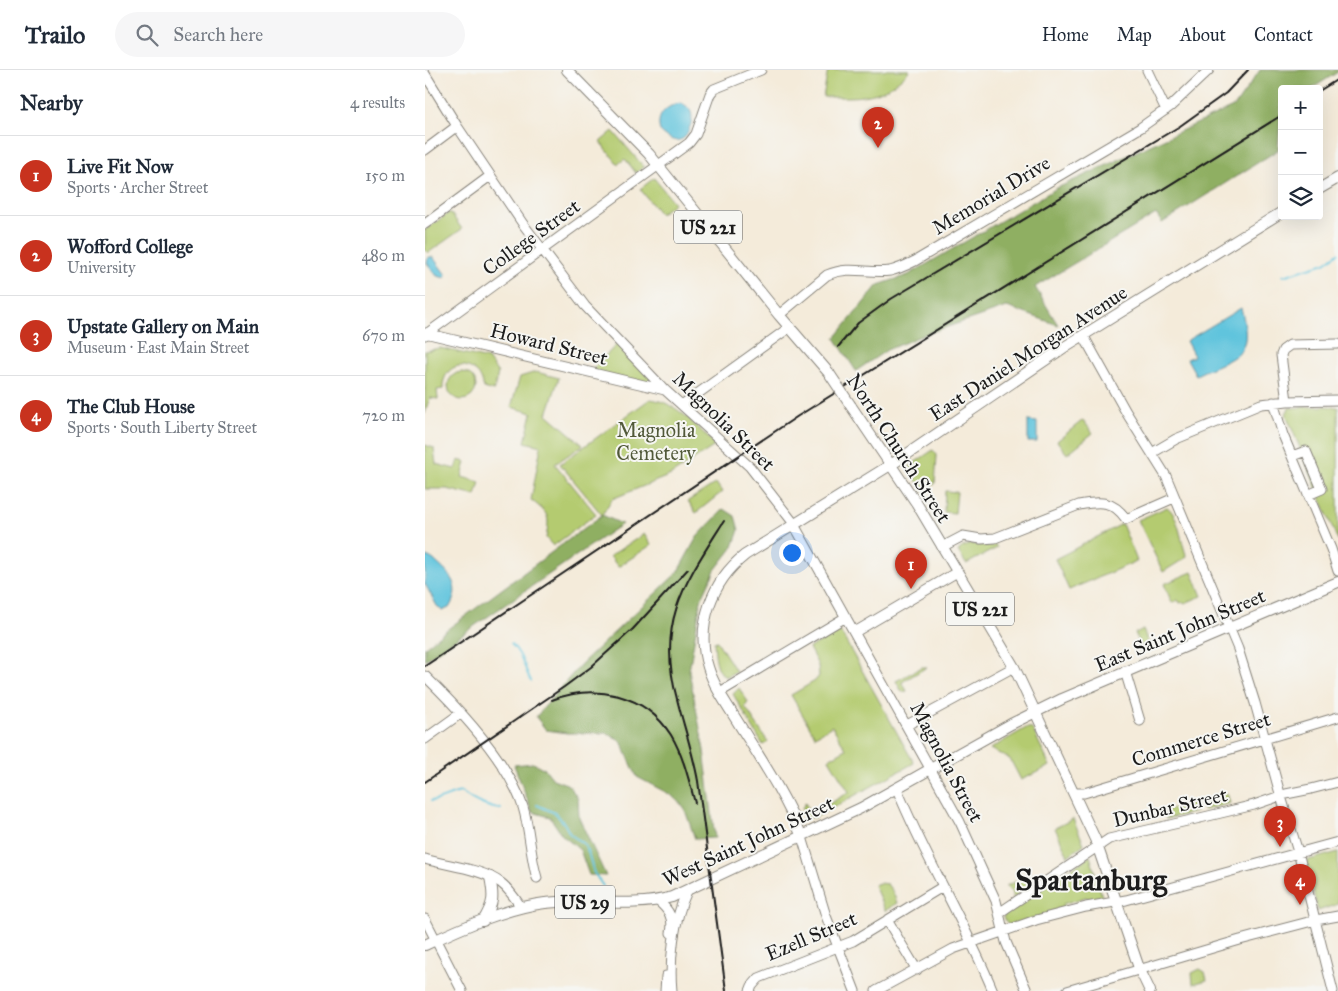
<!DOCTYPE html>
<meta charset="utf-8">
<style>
body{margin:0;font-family:"IM FELL Great Primer",serif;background:#f6f6f7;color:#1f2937}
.controls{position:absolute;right:15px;top:15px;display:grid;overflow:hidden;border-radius:5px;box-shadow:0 5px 20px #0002}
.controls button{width:45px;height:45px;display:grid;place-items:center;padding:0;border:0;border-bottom:1px solid #e0e1e3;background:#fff;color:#1f2937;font:25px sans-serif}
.you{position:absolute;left:366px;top:482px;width:18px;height:18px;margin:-12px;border:4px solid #fff;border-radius:50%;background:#1a73e8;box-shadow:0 0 0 8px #1a73e833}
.badge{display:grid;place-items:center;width:32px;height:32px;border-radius:50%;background:#c8321e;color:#fff;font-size:16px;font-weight:700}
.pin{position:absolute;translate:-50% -41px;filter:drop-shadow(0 1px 2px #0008)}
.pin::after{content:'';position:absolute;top:26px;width:18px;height:15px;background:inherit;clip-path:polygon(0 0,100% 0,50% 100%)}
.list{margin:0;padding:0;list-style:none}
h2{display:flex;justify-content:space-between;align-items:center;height:65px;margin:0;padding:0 20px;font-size:21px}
h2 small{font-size:16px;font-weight:400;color:#747a83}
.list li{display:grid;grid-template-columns:32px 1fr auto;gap:15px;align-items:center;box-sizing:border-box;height:80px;padding:0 20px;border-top:1px solid #e0e1e3}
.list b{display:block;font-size:19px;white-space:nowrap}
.list p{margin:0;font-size:16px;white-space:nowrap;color:#747a83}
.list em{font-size:16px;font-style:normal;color:#747a83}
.icon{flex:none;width:28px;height:28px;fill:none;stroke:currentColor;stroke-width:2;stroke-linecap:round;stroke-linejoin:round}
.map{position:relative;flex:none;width:913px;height:921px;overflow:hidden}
header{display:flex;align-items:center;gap:30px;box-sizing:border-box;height:70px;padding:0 25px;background:#fff;border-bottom:1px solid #e0e1e3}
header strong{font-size:24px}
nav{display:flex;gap:28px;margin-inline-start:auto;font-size:18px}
.search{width:350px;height:45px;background:#f6f6f7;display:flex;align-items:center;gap:12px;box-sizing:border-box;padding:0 18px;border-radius:28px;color:#747a83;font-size:19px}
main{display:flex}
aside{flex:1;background:#fff}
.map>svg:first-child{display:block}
.green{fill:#b4cb70;stroke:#687446}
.forest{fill:#8faf62;stroke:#56663f}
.water{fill:#60c4dd;stroke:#3e707c}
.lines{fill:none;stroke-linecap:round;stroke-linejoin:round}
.stream{stroke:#60c4dd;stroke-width:2}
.minor-casing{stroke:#88847b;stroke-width:11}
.major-casing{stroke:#88847b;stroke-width:12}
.minor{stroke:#fff;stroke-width:9}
.major{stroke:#fff;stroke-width:10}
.rail{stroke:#1c1c1c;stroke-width:2}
.major-bridge-casing{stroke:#88847b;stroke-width:12;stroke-linecap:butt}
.major-bridge{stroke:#fff;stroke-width:10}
.labels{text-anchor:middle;stroke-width:4;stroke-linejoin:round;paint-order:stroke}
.shield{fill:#f6f6f2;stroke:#5d5d5c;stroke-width:1}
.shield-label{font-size:19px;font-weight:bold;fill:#1c1c1c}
.street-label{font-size:20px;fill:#1c1c1c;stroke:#f6f6f2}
.park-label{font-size:20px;fill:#515939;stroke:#f6f6f2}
.town-label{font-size:30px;font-weight:bold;fill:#1c1c1c;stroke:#f6f6f2}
</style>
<header>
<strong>Trailo</strong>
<div class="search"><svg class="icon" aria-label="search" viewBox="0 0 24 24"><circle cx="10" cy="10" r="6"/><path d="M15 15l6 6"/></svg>Search here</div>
<nav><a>Home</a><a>Map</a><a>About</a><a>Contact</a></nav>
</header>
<main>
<aside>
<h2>Nearby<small>4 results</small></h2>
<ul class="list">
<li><span class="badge">1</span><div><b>Live Fit Now</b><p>Sports · Archer Street</p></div><em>150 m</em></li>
<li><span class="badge">2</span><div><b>Wofford College</b><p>University</p></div><em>480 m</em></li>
<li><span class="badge">3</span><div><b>Upstate Gallery on Main</b><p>Museum · East Main Street</p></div><em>670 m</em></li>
<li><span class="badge">4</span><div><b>The Club House</b><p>Sports · South Liberty Street</p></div><em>720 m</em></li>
</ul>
</aside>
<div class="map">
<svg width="913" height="921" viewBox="0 0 913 921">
<rect width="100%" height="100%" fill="#f6f6f2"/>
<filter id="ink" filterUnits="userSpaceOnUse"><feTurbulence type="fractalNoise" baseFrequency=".02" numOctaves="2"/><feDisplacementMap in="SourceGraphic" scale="10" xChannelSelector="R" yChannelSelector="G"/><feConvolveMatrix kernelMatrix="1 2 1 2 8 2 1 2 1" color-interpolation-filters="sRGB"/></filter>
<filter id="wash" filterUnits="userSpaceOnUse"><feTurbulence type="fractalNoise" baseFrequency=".0096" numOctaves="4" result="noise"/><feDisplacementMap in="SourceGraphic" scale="20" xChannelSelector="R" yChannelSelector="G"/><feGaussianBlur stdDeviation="1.12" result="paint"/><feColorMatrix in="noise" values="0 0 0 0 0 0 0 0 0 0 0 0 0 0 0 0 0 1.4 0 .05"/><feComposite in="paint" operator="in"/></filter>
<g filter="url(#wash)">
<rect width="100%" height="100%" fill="#f4ebda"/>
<path class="green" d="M403,0H485C457,30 436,27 398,27Z
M188,61L219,97L211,103L200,89L193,94L175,72Z
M229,108L249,133L235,144L215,119Z
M25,142L37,159L3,183L0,180V160Z
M194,272L240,320L164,303Z
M15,278L63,289L73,303L69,321L59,318C57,312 56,305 50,301C34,288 17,301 18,319L12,320L13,329L5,328L0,344V281Z
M111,302L134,308L122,344L158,375L130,394L171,444L128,476L121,468C125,445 124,444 106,430L116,376L100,372L107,343L86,337L95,307Z
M23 316a14 14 0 1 1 28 0a14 14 0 1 1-28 0Z
M225,329C253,332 271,357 291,375L246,405L187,429L177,445L135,394Z
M899,336L913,337V471L861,344L864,338Z
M658,350L668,363L642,384L632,371Z
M0,375L9,378L11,394L30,399L33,390L41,392L37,407L55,412L51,426L22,419H0Z
M508,380L512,385L510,414L498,421L485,400L486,395Z
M291,413L297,422L271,443L263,431Z
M520,421L532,422L530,443L519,442Z
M742,437C754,445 756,473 762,487L738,502L713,450Z
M697,454L712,491L644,520L630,489Z
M219,464L226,475L193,497L185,486Z
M546,474L564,476L570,475L572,478L541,494L533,481L538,477Z
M767,502L777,526L760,533L759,532L755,533L753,530L747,533L739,514Z
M718,560L725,577L717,580L710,563Z
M415,561L489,693L389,748L383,747L377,738L380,733L387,744L424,722L404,689L421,679L407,656L390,666L366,625L390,611L394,606L393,595L384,578Z
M292,571L311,601L301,607C290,601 290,583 289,572Z
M497,597H502L477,612L482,621L477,622L471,611Z
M314,618L323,632L320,637L343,672L338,675L308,624Z
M601,658H605L608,660L625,696L596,710L585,689L565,679Z
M802,723L805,733L778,740L775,731Z
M768,733L771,742L741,749L739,741Z
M648,749L659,774L643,786L630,758Z
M913,782V834L893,841L880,791Z
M665,786L677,826L666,830L661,827L638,834L641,838L584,856L578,848L580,843Z
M607,804L608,806L610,805L613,810L587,828L588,822L581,816Z
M454,813L462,814L468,822L472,833L460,841L449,815Z
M775,899L780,902L782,910L768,914L767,903Z"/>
<path class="forest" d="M835,0H913V2L886,19H857L853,80L737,153L731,144L610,217L633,255L582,237L498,265L462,280L431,301L410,268L453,215L483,205L632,118L810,36Z
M299,439L310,446L314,460L308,477L290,500L276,530L264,601L279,680L290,768L270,769L259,737L246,725L212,707L196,671L181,663H142L121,660L111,647L155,595L252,503L272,467Z
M177,445L197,454L0,590V577L16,564Z
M108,693L120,699L128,709L144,715L153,729L154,748L181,806L164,805L155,780L137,765L125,747L107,742L89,695Z"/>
<path class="water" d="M256,33C273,40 267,56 259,68C249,74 243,68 235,61C230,45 242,35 256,33Z
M3,187H8L21,205L20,208L12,206L2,193Z
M816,238C830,288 810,286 771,305L762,289L769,286L761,271Z
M603,351L612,352V372H603Z
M0,486C6,487 9,490 13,494C28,507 36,519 24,538L17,541L12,536L0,514Z"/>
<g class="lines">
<path class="stream" d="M858,206L900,193L913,183
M86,574C97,583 99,598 106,611
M6,731C17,730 25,724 36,722C50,732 60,737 76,739
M112,735L130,743L139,753L145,764L160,775L163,782L169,803L178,816"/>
</g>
</g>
<g filter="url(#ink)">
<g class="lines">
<g class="minor-casing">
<path id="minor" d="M722,0L741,40
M0,4L32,56L98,154L160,236L240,320L325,397L367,451L535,752L571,831L581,872L602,921
M0,80L32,56
M0,154L65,106
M354,245L402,205C425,195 442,204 465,201C474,199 482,195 490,191L715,58L746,36L784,0
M0,263L240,320
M0,265L264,73L271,64L285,24L289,19L336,0
M658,265L701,342L741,406L813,579L830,633L854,720L873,782L908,921
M862,331L856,285L858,280L865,275L913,274
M848,332L858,365L906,479L913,501
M257,335L365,257
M727,383L751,369L836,334L862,331L913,330
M867,386L881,381L897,419L883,425
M517,477L538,466L556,469L570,468L654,435C675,431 688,430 701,449L749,428
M430,562L532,502
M700,601L715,651
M0,606C34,639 83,691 98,737C105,760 105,785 112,808
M295,622L421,547
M482,655L589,597
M0,669L36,643
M472,719C500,788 540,852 568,921
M649,723H659L712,707L913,647
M377,767L401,846L430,921
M0,789C23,796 56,798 76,813C84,819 90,828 96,837
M233,831C244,840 249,848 246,863
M574,843L684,769L775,748L829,735L861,724L886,719L913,712
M0,849L37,921
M462,850L492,900
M240,921L241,906
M247,921C244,890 249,849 262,821
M325,921L327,916L334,908L428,871L517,817
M451,921L528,879L611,850L661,837L701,830L913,772
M642,921L815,870L891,850L913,846"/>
</g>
<g class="major-casing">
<path id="major" d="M142,0L224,84L354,245L404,303
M894,119L913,108
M426,336L492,434L589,597L670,769L714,898L725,921
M377,767C361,727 337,691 314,654C303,636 289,617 283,597C270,556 287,511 320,485L475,389L641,276L857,142
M58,851C69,833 69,827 65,807
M0,875C36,858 81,838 120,833C162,828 205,839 247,827L436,738L586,654L637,629L913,512"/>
</g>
<use href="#minor" class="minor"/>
<use href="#major" class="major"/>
<path class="rail" d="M894,21L913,9
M413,277L433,253L466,229L755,56L801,23L823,0
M299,451C259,514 231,552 252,629C259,657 268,683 273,711L301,921
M0,596L373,346L857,45
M127,630C170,613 220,624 246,665C258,685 264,710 270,733
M0,712L139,617L166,597L208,559L263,499"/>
<g class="major-bridge-casing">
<path id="major-bridge" d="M404,303L426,336"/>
</g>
<use href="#major-bridge" class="major-bridge"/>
</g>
</g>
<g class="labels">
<g class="shield">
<rect x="249" y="140.5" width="68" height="33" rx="4"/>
<rect x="521" y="522.5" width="68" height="33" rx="4"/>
<rect x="130" y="815.5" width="60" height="33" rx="4"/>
</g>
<g class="shield-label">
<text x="283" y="164">US 221</text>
<text x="555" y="546">US 221</text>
<text x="160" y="839">US 29</text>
</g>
<g class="street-label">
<text transform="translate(566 125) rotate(-31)" y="7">Memorial Drive</text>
<text transform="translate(106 167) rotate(-36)" y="7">College Street</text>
<text transform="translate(124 274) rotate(14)" y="7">Howard Street</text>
<text transform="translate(603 283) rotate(-33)" y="7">East Daniel Morgan Avenue</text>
<text transform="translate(299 351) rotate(44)" y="7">Magnolia Street</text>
<text transform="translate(474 378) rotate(57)" y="7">North Church Street</text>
<text transform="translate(755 560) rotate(-23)" y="7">East Saint John Street</text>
<text transform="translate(776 669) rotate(-17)" y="7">Commerce Street</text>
<text transform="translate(522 692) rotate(62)" y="7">Magnolia Street</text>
<text transform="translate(745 737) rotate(-13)" y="7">Dunbar Street</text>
<text transform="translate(323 771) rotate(-25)" y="7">West Saint John Street</text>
<text transform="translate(386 866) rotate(-23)" y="7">Ezell Street</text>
</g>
<g class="park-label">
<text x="231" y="367">Magnolia<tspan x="231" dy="23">Cemetery</tspan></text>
</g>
<g class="town-label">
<text x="666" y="820">Spartanburg</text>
</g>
</g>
</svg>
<div class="controls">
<button>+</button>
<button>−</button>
<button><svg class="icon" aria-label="layers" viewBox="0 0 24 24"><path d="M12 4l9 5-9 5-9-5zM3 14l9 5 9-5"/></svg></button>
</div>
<div class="you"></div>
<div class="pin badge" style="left:486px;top:519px">1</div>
<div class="pin badge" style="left:453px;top:78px">2</div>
<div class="pin badge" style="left:855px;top:777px">3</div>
<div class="pin badge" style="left:875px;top:835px">4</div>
</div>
</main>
